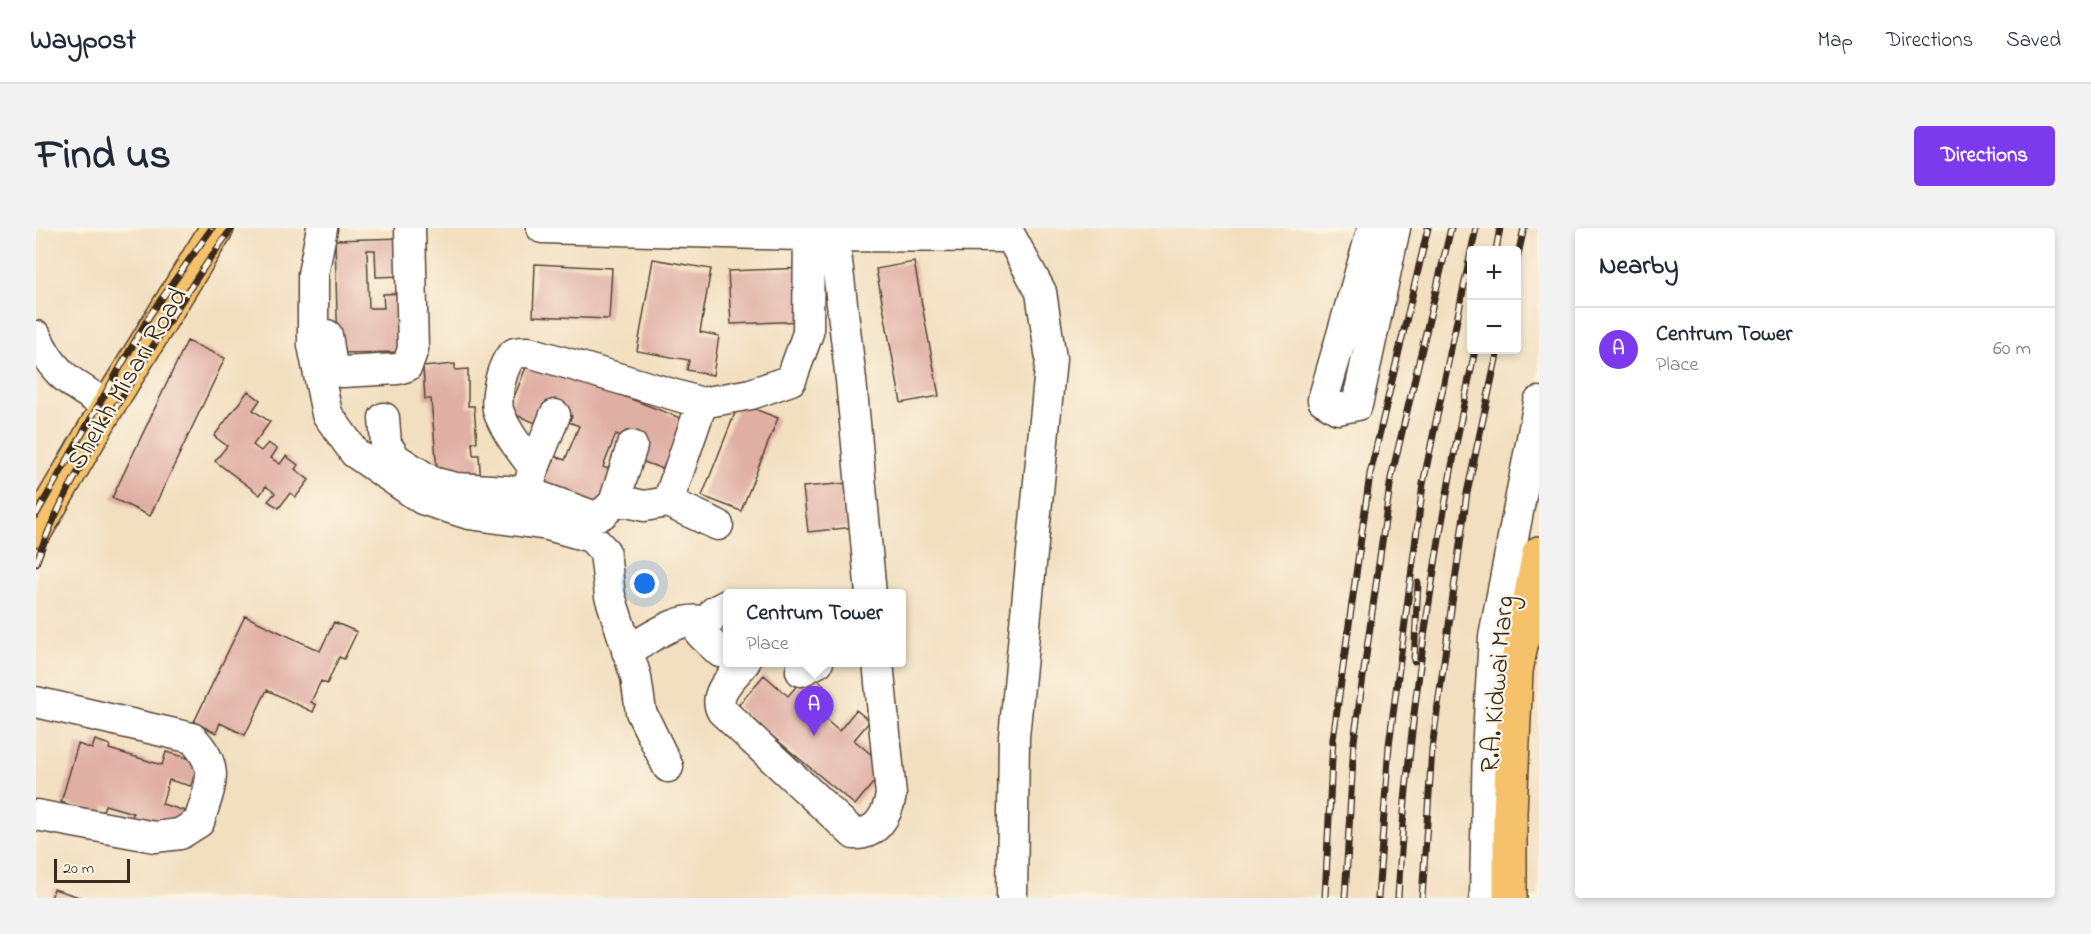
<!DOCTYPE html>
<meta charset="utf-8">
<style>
body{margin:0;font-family:"Indie Flower",sans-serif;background:#f2f2f3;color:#1f2937}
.controls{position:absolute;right:18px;top:18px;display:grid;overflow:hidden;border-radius:6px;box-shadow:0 3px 9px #0003}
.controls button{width:54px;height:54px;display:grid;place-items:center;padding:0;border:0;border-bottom:2px solid #e0e1e3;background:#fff;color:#1f2937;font:30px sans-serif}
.scale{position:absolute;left:18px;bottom:15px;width:76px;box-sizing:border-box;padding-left:6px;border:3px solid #3b2a1e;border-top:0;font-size:16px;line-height:21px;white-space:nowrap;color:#3b2a1e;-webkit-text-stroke:4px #fcf5e5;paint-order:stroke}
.you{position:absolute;left:609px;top:356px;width:21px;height:21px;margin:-15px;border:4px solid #fff;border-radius:50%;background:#1a73e8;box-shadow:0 0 0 9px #1a73e833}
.badge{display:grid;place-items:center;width:39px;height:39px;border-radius:50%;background:#7c3aed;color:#fff;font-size:20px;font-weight:700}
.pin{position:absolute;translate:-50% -50px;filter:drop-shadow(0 2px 3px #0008)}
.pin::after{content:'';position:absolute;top:32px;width:21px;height:18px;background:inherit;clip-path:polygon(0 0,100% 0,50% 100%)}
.popup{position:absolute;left:687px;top:361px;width:183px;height:78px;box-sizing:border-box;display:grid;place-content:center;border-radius:6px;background:#fff;filter:drop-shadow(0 2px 4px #0005);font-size:20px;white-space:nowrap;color:#747a83}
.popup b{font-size:22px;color:#1f2937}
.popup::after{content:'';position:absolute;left:50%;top:100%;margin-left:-12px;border:12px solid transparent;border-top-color:#fff}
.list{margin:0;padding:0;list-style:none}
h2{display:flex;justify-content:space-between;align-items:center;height:78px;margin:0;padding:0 24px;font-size:26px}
h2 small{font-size:20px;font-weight:400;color:#747a83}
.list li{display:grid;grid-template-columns:39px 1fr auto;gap:18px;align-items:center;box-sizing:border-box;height:84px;padding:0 24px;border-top:2px solid #e0e1e3}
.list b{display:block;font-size:22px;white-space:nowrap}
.list p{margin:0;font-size:20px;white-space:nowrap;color:#747a83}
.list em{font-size:20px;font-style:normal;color:#747a83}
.map{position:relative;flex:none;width:1503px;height:670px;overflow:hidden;border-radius:6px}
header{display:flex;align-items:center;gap:36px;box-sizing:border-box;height:84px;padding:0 30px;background:#fff;border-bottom:2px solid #e0e1e3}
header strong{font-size:28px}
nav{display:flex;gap:33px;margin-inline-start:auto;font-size:21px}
.intro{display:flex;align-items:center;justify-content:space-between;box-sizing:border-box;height:144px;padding:0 36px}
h1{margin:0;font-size:42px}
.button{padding:15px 27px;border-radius:6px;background:#7c3aed;color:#fff;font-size:21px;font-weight:700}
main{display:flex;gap:36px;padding:0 36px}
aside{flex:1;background:#fff;border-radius:6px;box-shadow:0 3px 9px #0003}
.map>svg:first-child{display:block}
.building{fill:#e0afa4}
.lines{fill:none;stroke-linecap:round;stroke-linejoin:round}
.minor-casing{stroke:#564536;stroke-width:33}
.major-casing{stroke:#564536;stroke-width:36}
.minor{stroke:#fff;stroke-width:30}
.major{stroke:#f5c16b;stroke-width:33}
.rail-casing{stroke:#3b2a1e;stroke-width:7}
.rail{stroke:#fcf5e5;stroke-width:4.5;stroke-dasharray:14;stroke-linecap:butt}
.labels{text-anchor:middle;stroke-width:4.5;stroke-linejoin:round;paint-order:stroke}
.street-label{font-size:27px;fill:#3b2a1e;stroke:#fcf5e5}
</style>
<header>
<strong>Waypost</strong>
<nav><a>Map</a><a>Directions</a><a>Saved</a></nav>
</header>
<div class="intro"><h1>Find us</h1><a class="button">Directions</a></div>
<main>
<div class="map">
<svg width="1503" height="670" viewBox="0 0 1503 670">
<rect width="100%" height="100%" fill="#fcf5e5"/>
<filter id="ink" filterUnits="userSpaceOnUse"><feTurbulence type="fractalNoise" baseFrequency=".0167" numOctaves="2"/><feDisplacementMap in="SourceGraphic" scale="12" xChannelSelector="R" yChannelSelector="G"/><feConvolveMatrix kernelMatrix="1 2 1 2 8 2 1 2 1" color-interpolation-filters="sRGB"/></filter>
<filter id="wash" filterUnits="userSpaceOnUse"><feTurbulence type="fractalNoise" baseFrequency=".008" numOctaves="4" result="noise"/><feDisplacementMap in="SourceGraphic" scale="24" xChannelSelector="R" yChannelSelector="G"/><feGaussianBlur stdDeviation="1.35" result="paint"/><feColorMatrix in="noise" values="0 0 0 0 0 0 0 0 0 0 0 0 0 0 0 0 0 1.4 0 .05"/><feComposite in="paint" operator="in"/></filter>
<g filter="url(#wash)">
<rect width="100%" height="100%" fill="#f2dfc0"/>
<g id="blocks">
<path class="building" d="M367,10V48L340,49L339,22H331L333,80H348L347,66L368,65L369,124L302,125L299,12Z
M617,31L675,41L664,104L683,108L677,147L651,142L653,132L601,123Z
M878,34L903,168L865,175L840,41Z
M499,36L576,40L573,91L497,88Z
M768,40L771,93L695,96L692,43Z
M151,113L189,130L114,288L76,270Z
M493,132L647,191L627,241L600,231L605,216L580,206L567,239L576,242L560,284L499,260L512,226L529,232L543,198L533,194L536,188L507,177L500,195L472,184Z
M419,136V142L432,141V178H438L441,214H436L437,227H443L445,257L402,254L395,171H389L387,139Z
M212,163L224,172L217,182L234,194L217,217L225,223L232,215L241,221L235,230L244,236L250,228L262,237L259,241L273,252L260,269L254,265L243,280L232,273L239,265L230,258L224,267L179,233L191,218L178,208Z
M703,175L742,190L705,283L666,268Z
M824,254L828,298L772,304L767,259Z
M209,388L284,423L298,394L321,404L308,431L303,429L291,456L285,453L275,474L280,477L277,484L231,462L209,507L184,495L180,505L158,494Z
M773,444L788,457L771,476L803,503L820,482L834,493L818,512L850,539L819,577L701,479L728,447L752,468Z
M59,512L74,517L73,521L126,537L130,524L162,533L155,558L133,552L126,576L149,583L143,604L96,590L97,585L69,577L66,587L25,574L42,516L56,521Z
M18,661L46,670H15Z"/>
</g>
</g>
<g filter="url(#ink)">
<use href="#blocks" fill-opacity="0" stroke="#564536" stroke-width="1.5"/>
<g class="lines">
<g class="minor-casing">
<path id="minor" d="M286,0L277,46V117L291,186L319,225L386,271L433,286L512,297L555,309L569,324L574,368L600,449L605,484L632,539
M506,0L798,8L974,9
M970,0L1005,64L1015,131L978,509L976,670
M1337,0L1287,172L1302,181L1321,177L1359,0
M798,8L815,152L835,366
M291,107L296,139L306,144L362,141L371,138L377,121L374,0
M0,108C19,149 35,154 72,178
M666,175L632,274L608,278L591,274L578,275L566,286L557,288L491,264L498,240C485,222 471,206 463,185C458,172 466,132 479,125C483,124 489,124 493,124L666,175L715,166L755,152L772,105L773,7
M348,190L350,216L360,231L396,254L420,260L491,264
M498,240L519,187
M632,274L682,297
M578,275L596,218
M691,377L679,383L665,406L684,424H691
M591,423C613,411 645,386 670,394
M709,434C698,448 676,465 686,483L818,606C840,607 851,588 855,567L842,434
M765,443L782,434
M0,474L156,510C186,541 174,557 163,594L144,606L119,609L0,587
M1449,670L1452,507L1458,409L1503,174"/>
</g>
<g class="major-casing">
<path id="major" d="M0,302L72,178L181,0
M1474,670V585L1480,443L1503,325"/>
</g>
<use href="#minor" class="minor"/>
<use href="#major" class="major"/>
<g class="rail-casing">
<path id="rail" d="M1460,22L1464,0
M1480,36L1488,0
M0,287L114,87L176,0
M0,336C20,276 54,223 86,169C121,111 156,54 196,0
M1378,433L1382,355
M1289,670L1297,511L1334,246L1392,0
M1309,670L1318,513L1355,250L1415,0
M1342,670L1353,517L1387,256L1440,0
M1362,670C1372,485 1401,302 1439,122
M1386,670L1396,521L1431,265L1462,122"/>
</g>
<use href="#rail" class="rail"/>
</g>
</g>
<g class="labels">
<g class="street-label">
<text transform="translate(90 150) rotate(-59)" y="9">Sheikh Misari Road</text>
<text transform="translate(1460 456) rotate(-85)" y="9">R.A. Kidwai Marg</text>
</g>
</g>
</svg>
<div class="controls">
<button>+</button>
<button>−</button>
</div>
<div class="scale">20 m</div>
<div class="you"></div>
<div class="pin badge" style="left:778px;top:508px">A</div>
<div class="popup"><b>Centrum Tower</b>Place</div>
</div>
<aside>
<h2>Nearby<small></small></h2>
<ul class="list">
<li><span class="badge">A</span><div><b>Centrum Tower</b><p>Place</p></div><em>60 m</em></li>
</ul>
</aside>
</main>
